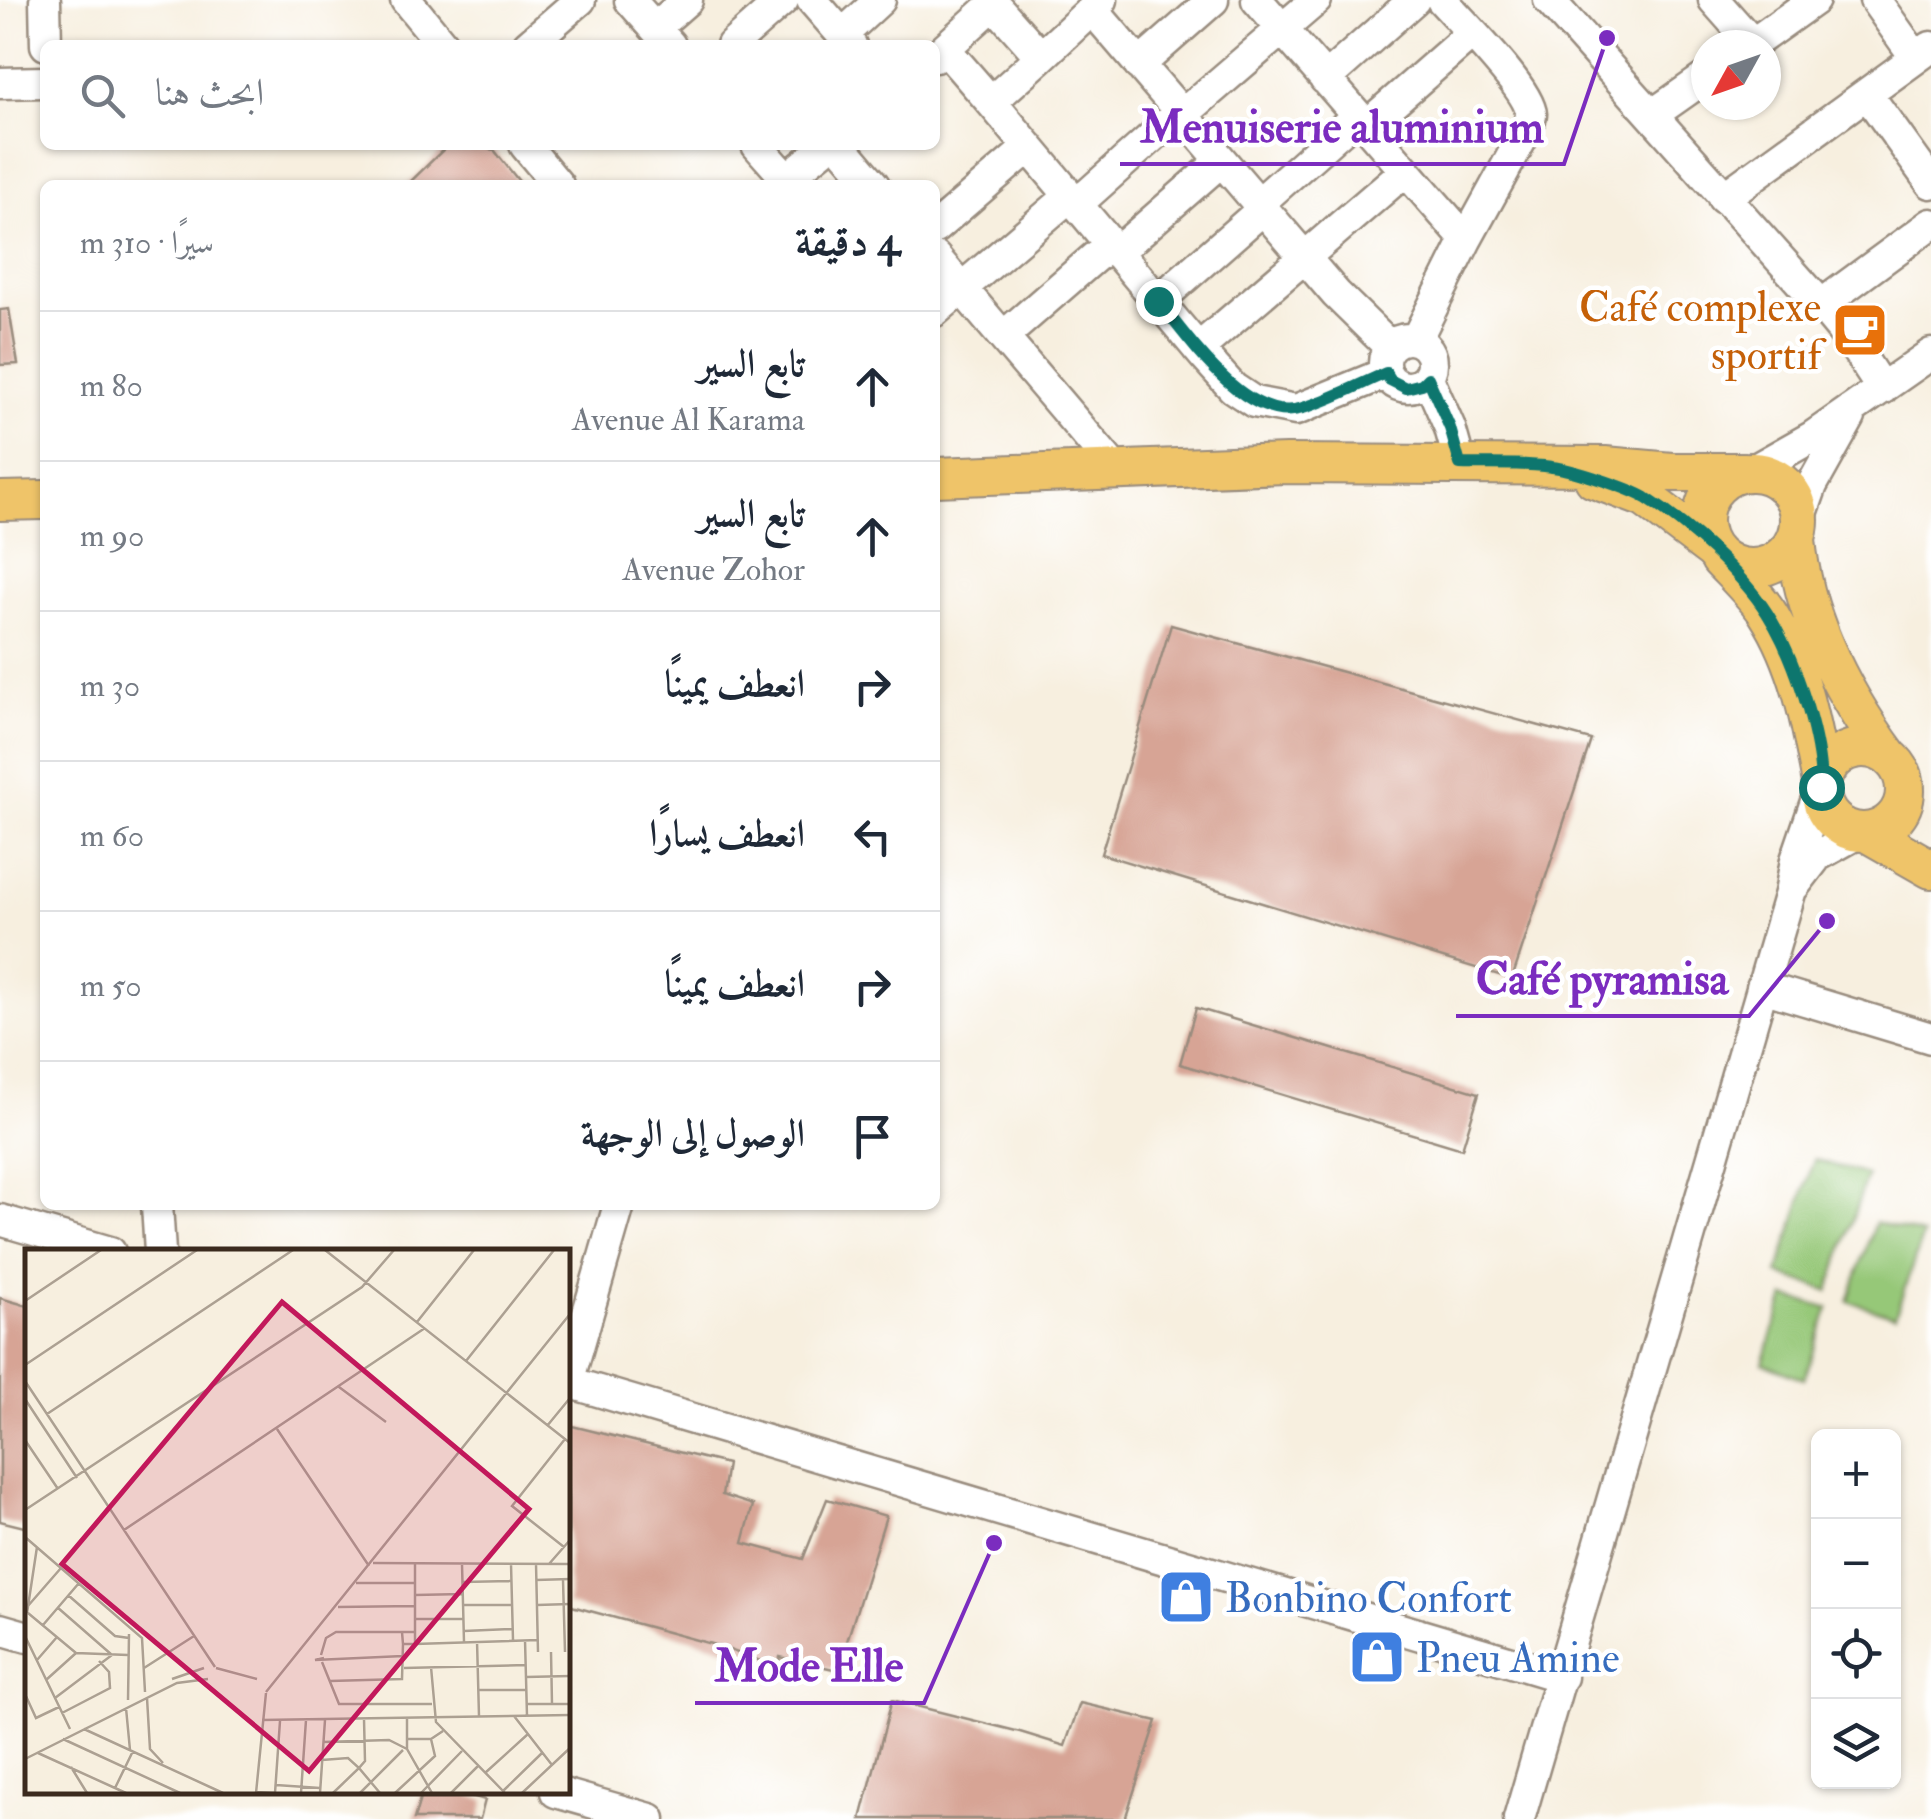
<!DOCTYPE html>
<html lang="ar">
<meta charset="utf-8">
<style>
body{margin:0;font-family:"IM FELL Double Pica",Amiri,serif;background:#f6f6f7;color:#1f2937;direction:rtl}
.controls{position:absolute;right:30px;bottom:30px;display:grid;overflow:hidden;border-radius:15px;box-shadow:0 2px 8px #0004}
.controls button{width:90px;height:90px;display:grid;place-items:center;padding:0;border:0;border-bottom:2px solid #e0e1e3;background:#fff;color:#1f2937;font:50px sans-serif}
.compass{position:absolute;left:1691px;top:30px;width:90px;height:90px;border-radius:50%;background:#fff;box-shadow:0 2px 8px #0004;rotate:230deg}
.stop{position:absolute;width:30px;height:30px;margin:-22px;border:8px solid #0f766e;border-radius:50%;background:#fff}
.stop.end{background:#0f766e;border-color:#fff;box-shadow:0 2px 10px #0008}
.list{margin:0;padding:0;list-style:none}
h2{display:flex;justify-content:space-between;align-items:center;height:130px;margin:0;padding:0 40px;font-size:42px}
h2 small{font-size:32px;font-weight:400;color:#747a83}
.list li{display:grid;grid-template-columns:65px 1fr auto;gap:30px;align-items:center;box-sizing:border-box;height:150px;padding:0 40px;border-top:2px solid #e0e1e3}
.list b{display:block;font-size:38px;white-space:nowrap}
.list p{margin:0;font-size:32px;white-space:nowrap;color:#747a83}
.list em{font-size:32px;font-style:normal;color:#747a83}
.icon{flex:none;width:55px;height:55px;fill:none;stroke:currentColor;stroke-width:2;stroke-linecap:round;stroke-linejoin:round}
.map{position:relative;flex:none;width:1931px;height:1819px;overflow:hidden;direction:ltr}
.search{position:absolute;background:#fff;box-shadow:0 2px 8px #0004;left:40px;top:40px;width:900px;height:110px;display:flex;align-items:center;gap:25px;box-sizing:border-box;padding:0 35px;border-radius:15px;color:#747a83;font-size:38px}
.panel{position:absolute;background:#fff;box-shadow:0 2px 8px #0004;left:40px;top:180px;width:900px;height:1030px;border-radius:15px;direction:rtl}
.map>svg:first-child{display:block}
.green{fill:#96c878;stroke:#68794b;stroke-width:2.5}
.building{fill:#d7a495}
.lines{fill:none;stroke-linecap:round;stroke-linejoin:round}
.minor-casing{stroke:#998c7e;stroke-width:35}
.major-casing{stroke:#998c7e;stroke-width:42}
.minor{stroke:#fff;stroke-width:30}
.major{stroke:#efc469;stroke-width:38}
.route{stroke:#0f766e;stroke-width:12}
.labels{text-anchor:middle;stroke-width:9;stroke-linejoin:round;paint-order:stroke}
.food-label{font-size:42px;fill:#c56008;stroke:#fff;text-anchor:end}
.shop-label{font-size:42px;fill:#366cbe;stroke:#fff;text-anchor:start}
.inset-road{fill:none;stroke:#aca092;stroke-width:2.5}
.view{fill:#c2185b;fill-opacity:0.15;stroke:#c2185b;stroke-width:5}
.inset-edge{fill:none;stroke:#3b2a1e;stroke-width:5}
.leader{fill:none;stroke:#7b2cbf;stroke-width:4}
.callout-dot{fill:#7b2cbf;stroke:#fff;stroke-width:4}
.callout-label{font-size:45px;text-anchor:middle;font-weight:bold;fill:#7b2cbf;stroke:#fff;stroke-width:9;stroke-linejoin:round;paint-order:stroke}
</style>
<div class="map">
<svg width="1931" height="1819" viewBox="0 0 1931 1819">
<rect width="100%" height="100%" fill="#fff"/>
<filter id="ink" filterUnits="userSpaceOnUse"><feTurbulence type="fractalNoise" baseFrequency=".01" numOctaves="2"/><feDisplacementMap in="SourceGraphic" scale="20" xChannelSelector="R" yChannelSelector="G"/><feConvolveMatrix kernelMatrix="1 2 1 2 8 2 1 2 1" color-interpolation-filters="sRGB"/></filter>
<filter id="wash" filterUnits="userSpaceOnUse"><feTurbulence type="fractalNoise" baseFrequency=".0048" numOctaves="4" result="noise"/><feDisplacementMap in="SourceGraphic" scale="40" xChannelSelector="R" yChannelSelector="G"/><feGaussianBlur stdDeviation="2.25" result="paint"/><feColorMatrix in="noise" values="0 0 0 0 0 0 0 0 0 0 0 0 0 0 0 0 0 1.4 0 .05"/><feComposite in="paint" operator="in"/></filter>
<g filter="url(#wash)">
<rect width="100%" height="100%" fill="#f7efdf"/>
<path class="green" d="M1814,1159L1867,1175L1829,1291L1778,1274Z
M1875,1222L1923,1235L1895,1316L1848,1301Z
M1785,1297L1829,1308L1804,1379L1763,1363Z"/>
<g id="blocks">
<path class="building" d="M448,145H469L494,150L522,185H407Z
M9,309L18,364L0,365V310Z
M1171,625L1591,740L1512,979L1101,854Z
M1196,1008L1479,1093L1462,1149L1180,1064Z
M0,1298L28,1306V1528L0,1521Z
M568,1425L727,1464L722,1495L753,1505L743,1543L803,1559L827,1499L886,1516L838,1670L780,1657L778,1667L715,1645L568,1605Z
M892,1700L1020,1732L1065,1746L1080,1703L1157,1721L1125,1819H861Z
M422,1792H458L485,1800L480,1819H414Z"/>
</g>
</g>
<g filter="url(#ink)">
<use href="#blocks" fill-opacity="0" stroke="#998c7e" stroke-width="2.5"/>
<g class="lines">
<g class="minor-casing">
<path id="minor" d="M45,0L46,45
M406,0L443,45
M630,0L670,45
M812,0L851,45
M1257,0L1466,240
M1549,0L1821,305L1850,340L1882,389
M1714,0L1753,44
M1875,0L1916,58
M1092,9L1336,294L1390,347
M655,28L687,0
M842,35L880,0
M528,45L580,0
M732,45L783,0
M1751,45L1814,0
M935,57L994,4L1041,57L991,102L945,49
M1041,57L1102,0
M1139,65L1213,0
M1325,79L1414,0
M0,83L45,82
M1867,94L1931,183
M991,102L1205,357L1233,388L1254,402L1296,410L1386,373
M1182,115L1316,0
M1652,115L1706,77
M1366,126L1471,34
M525,145L558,185
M757,145L787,179
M840,145L874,185
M779,185L828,145
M1723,198L1931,47
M1077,204L1180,112
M1258,204L1357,116
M935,228L1029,147
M1117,252L1221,161
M935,257L1117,471
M1158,301L1263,209
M1821,305L1931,224
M935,311L1070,196
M1003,337L1110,244
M1384 363a24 24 0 1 1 48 0a24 24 0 1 1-48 0Z
M1416,340L1466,240L1527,129C1528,124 1531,119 1531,114C1530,90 1461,21 1442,0
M1198,349L1405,171
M1428,378L1450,428L1460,464
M1750,472L1812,437L1931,354
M1799,522L1812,485L1850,417
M1794,886L1817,856L1860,832
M1762,987L1931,1038
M157,1205L160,1252
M0,1220L110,1252
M568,1382L1562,1677
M568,1382L619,1205
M0,1629L28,1637
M556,1792L650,1819
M1519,1819L1790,893L1796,860L1821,787"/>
</g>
<g class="major-casing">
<path id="major" d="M1703 520a48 48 0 1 1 96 0a48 48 0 1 1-96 0Z
M935,477L1286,464L1605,466L1672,472H1744
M1594,479L1645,498L1711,548
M0,501L45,500
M1796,539C1803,619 1842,693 1889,757
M1720,559C1736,576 1754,593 1767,612C1800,663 1811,724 1822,783
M1821 790a42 42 0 1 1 84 0a42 42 0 1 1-84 0Z
M1866,832L1931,869"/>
</g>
<use href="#minor" class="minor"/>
<use href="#major" class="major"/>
</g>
</g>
<g class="lines" filter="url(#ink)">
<path class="route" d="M1158,301C1188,337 1245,423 1299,409C1325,403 1360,384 1386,373L1390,380L1406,388L1422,384L1428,378L1450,428L1460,464C1490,465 1522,463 1552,467C1572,469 1629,488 1646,498C1687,524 1741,572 1767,613C1794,655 1821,737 1821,787"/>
</g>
<defs>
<g id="cafe-square" transform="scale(2.875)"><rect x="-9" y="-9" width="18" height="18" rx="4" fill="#e8710a" stroke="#fff"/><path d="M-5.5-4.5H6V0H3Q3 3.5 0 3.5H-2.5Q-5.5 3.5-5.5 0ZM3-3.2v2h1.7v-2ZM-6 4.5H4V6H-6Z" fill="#fff"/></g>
<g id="shop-square" transform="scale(2.875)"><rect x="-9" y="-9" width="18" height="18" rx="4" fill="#3f7fe0" stroke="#fff"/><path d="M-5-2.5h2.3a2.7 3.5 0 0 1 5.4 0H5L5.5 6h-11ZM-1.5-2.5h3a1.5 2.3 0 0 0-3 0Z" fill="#fff"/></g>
</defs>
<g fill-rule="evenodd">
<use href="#cafe-square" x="1860" y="330"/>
<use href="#shop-square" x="1186" y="1597"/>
<use href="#shop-square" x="1377" y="1657"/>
</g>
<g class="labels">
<g class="food-label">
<text x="1821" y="321">Café complexe<tspan x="1821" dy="48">sportif</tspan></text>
</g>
<g class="shop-label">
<text x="1225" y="1612">Bonbino Confort</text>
<text x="1416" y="1672">Pneu Amine</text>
</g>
</g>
<g transform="translate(25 1249)">
<rect width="545" height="545" fill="#f7efdf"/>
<path class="inset-road" d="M300,1L545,194M0,52L76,1M392,73L449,1M441,112L529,1M0,116L172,1M0,132L190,418M314,138L361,173M0,150L52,229M22,165L268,1M522,177L545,149M252,180L344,317M0,191L33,240M0,261L337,38L369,1M99,281L400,79M0,288L117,389L120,443M539,298L487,257L540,190M348,314L545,315M437,315L439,393M486,315L488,391M511,315L513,403M524,315L545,291M511,331L545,330M538,331L540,403M438,333L486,332M331,334H390M43,346L90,387L104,389M390,346L438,345M438,356H486M512,356L545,355M2,358L36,319M313,358L390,357M2,364L12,298M3,364L51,404L103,406M390,370H439M18,376L54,334M439,382L487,380M390,383H377L378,395H390V314M0,387L45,480M500,391L502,467M452,392L454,467M390,395L513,391M526,403L527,455M296,406L301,389L311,383H377M299,409L290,411L378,407M12,411L32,388M297,413L314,455H407M406,418L411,473L480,544M119,419L169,387M191,419L232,430M379,419L501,416M501,428L545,427M147,430L179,419M21,431L51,404M305,432L377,430L378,395M453,441H501M241,443L545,65M0,445L11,469L34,458M30,449L87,406L32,358M122,449L125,500L138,514M103,451L104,385M501,455H545M101,459L105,501M37,464L85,439L84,423L74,412M489,467L527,516M382,469V500L407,544M339,470L340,512L334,519L355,544M237,471L545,466M59,480L198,544M38,490L155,544M382,490H406L418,482M298,493L364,491L382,500M13,504L101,544M0,510L152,434L183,430M297,511L323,509L334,519L308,544M46,518L62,544M460,524L503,485M251,536L295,539M90,539L108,502M478,542L517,504M231,543L250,544L255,472M231,544L241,444M276,544L281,471M295,544L300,471M335,544L378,501M370,544L410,507L406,490M396,544L437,502M426,544L453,517M497,544L545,499"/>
<path class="view" d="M257,53L504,260L284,522L37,315Z"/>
<rect width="545" height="545" class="inset-edge"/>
</g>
<path class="leader" d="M1607 38L1564 164H1120M1827 921L1749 1016H1456M994 1543L924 1703H695"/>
<g class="callout-dot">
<circle cx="1607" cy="38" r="10"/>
<circle cx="1827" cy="921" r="10"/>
<circle cx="994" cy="1543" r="10"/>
</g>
<g class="callout-label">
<text x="1342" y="142">Menuiserie aluminium</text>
<text x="1602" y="994">Café pyramisa</text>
<text x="809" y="1681">Mode Elle</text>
</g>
</svg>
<div class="controls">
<button>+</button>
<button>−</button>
<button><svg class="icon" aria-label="locate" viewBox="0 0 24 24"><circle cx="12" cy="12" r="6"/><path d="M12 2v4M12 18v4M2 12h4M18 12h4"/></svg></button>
<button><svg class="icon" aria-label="layers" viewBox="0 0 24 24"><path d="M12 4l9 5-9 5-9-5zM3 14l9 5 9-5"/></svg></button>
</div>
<svg class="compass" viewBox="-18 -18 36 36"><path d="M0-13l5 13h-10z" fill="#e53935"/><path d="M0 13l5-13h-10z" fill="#747a83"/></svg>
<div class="stop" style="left:1821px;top:787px"></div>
<div class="stop end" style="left:1158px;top:301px"></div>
<div class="search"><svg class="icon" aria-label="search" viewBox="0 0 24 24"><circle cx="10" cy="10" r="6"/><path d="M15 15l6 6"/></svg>ابحث هنا</div>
<section class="panel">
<h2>4 دقيقة<small>سيرًا · 310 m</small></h2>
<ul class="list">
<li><svg class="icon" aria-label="ahead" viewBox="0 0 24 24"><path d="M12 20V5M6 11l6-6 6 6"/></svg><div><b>تابع السير</b><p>Avenue Al Karama</p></div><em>80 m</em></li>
<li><svg class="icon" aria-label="ahead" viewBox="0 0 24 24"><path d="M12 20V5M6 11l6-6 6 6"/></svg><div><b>تابع السير</b><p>Avenue Zohor</p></div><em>90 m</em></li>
<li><svg class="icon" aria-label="right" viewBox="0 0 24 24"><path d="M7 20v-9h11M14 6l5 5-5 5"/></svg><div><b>انعطف يمينًا</b></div><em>30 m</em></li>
<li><svg class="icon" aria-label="left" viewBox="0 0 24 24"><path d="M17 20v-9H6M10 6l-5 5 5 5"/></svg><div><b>انعطف يسارًا</b></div><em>60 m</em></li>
<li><svg class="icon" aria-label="right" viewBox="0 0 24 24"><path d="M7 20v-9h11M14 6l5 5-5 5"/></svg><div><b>انعطف يمينًا</b></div><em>50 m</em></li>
<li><svg class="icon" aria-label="arrive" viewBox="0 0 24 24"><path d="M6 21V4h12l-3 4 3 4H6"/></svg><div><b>الوصول إلى الوجهة</b></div></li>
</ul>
</section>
</div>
